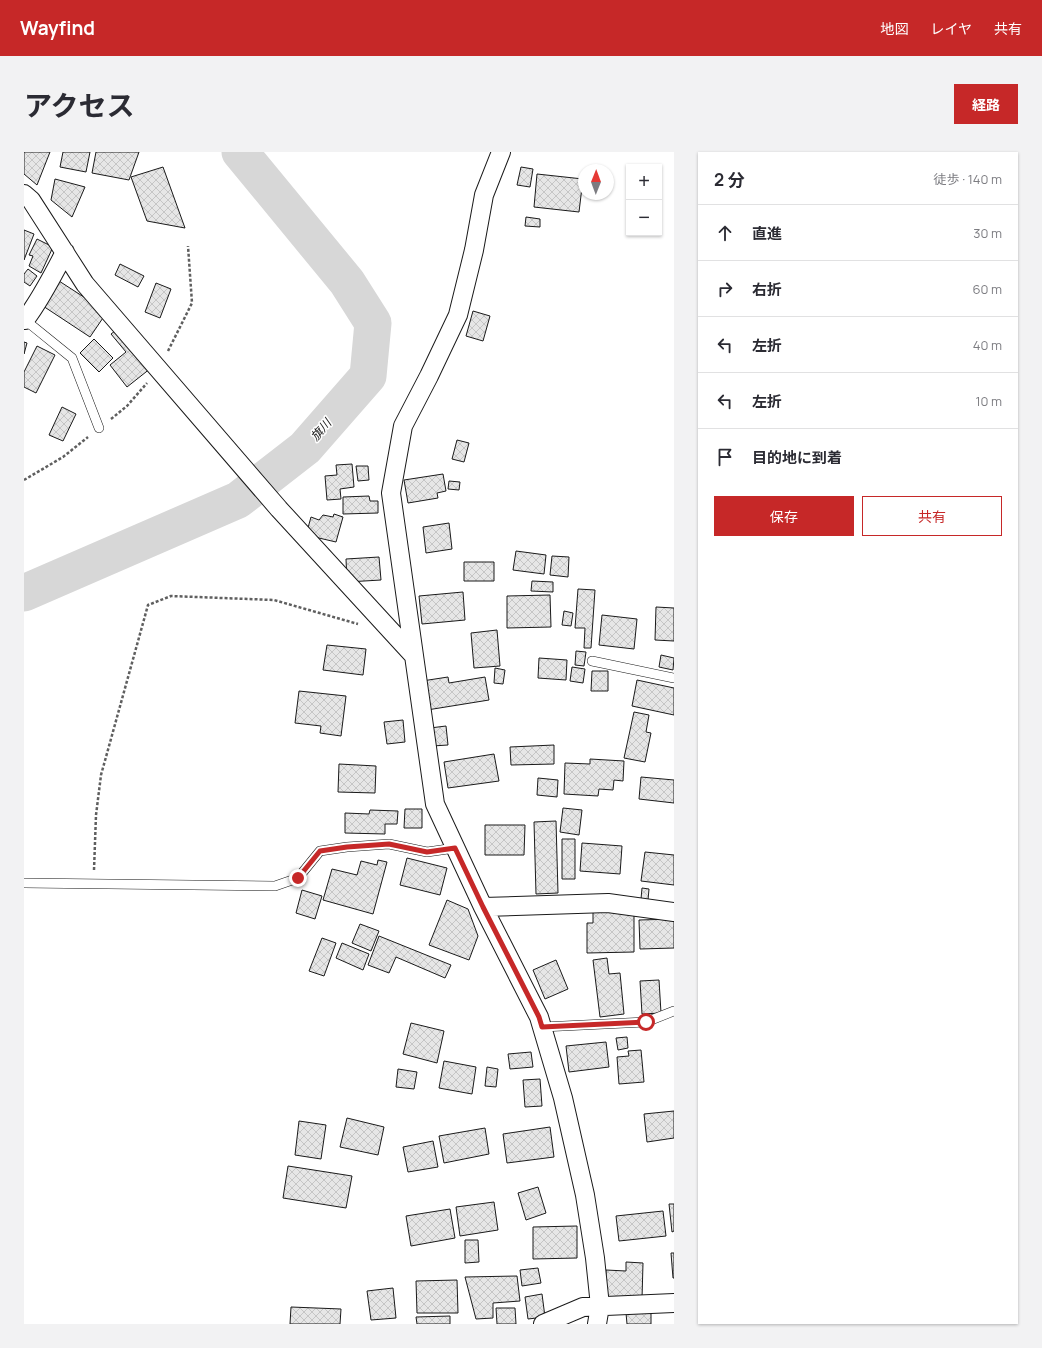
<!DOCTYPE html>
<html lang="ja">
<meta charset="utf-8">
<style>
body{margin:0;font-family:Manrope,"Noto Sans JP",sans-serif;background:#f2f2f3;color:#2b2b33}
.controls{position:absolute;right:12px;top:12px;display:grid;overflow:hidden;border-radius:0px;box-shadow:0 1px 3px #0004}
.controls button{width:36px;height:36px;display:grid;place-items:center;padding:0;border:0;border-bottom:1px solid #e1e1e2;background:#fff;color:#2b2b33;font:20px sans-serif}
.compass{position:absolute;left:554px;top:12px;width:36px;height:36px;border-radius:50%;background:#fff;box-shadow:0 1px 3px #0004;rotate:1deg}
.stop{position:absolute;width:12px;height:12px;margin:-9px;border:3px solid #c62828;border-radius:50%;background:#fff}
.stop.end{background:#c62828;border-color:#fff;box-shadow:0 1px 4px #0008}
.list{margin:0;padding:0;list-style:none}
h2{display:flex;justify-content:space-between;align-items:center;height:52px;margin:0;padding:0 16px;font-size:17px}
h2 small{font-size:13px;font-weight:400;color:#7c7c81}
.list li{display:grid;grid-template-columns:26px 1fr auto;gap:12px;align-items:center;box-sizing:border-box;height:56px;padding:0 16px;border-top:1px solid #e1e1e2}
.list b{display:block;font-size:15px;white-space:nowrap}
.list em{font-size:13px;font-style:normal;color:#7c7c81}
.actions{display:flex;gap:8px;padding:12px 16px}
.actions a{flex:1;padding:9px 0;border:1px solid #c62828;border-radius:0px;text-align:center;font-size:14px;color:#c62828}
.actions .main{background:#c62828;color:#fff}
.icon{flex:none;width:22px;height:22px;fill:none;stroke:currentColor;stroke-width:2;stroke-linecap:round;stroke-linejoin:round}
.map{position:relative;flex:none;width:650px;height:1172px;overflow:hidden;border-radius:0px}
header{display:flex;align-items:center;gap:24px;box-sizing:border-box;height:56px;padding:0 20px;background:#c62828;color:#fff}
header strong{font-size:19px}
nav{display:flex;gap:22px;margin-inline-start:auto;font-size:14px}
.intro{display:flex;align-items:center;justify-content:space-between;box-sizing:border-box;height:96px;padding:0 24px}
h1{margin:0;font-size:28px}
.button{padding:10px 18px;border-radius:0px;background:#c62828;color:#fff;font-size:14px;font-weight:700}
main{display:flex;gap:24px;padding:0 24px}
aside{flex:1;background:#fff;border-radius:0px;box-shadow:0 1px 3px #0004}
.map>svg:first-child{display:block}
.lines{fill:none;stroke-linecap:round;stroke-linejoin:round}
.river{stroke:#d7d7d7;stroke-width:37}
.building{fill:url(#building-cross-hatch);stroke:#1a1a1a}
.lane-casing{stroke:#1a1a1a;stroke-width:10}
.street-casing{stroke:#1a1a1a;stroke-width:20}
.path{stroke:#5f5f5f;stroke-width:2.5;stroke-dasharray:3 2;stroke-linecap:butt}
.lane{stroke:#fff;stroke-width:9}
.street{stroke:#fff;stroke-width:18}
.route{stroke:#c62828;stroke-width:5}
.labels{text-anchor:middle;stroke-width:3;stroke-linejoin:round;paint-order:stroke}
.water-label{font-size:12px;font-style:italic;fill:#1a1a1a;stroke:#fff}
</style>
<header>
<strong>Wayfind</strong>
<nav><a>地図</a><a>レイヤ</a><a>共有</a></nav>
</header>
<div class="intro"><h1>アクセス</h1><a class="button">経路</a></div>
<main>
<div class="map">
<svg width="650" height="1172" viewBox="0 0 650 1172">
<defs>
<pattern id="building-cross-hatch" width="8" height="8" patternUnits="userSpaceOnUse"><rect width="8" height="8" fill="#e6e6e6"/><path d="M0 0l8 8M0 8l8-8" fill="none" stroke="#c5c5c5"/></pattern>
</defs>
<rect width="100%" height="100%" fill="#fff"/>
<g class="lines">
<path class="river" d="M0,441L214,348L281,296L344,224L349,171L323,130L216,0"/>
</g>
<path class="building" d="M0,0H26L13,33L0,22Z
M39,0H66L62,20L36,15Z
M72,0H115L105,28L68,21Z
M139,15L161,76L123,69L107,25Z
M497,15L509,17L506,35L493,33Z
M513,22L559,27L555,60L510,55Z
M31,27L61,35L48,65L27,48Z
M502,65L516,67V75L501,74Z
M0,78L10,82L0,108Z
M13,87L29,95L17,121L5,114L9,104L5,103Z
M96,112L120,124L114,135L91,123Z
M4,117L13,124L6,134L0,130V122Z
M35,129L83,160L66,185L19,154Z
M132,131L147,137L136,166L121,160Z
M449,159L466,164L459,189L442,184Z
M95,176L127,216L103,235L86,213L102,200L87,182Z
M70,187L89,206L75,220L56,201Z
M0,190L3,191L0,202Z
M13,194L31,203L12,241L0,235V220Z
M38,255L52,262L39,289L25,283Z
M433,288L445,291L440,310L428,307Z
M328,312L330,335L316,337L317,347L303,348L301,324L313,323L312,313Z
M332,314H344L345,328L334,329Z
M419,322L422,339L413,341L414,346L384,351L380,328Z
M425,329L436,330L435,338L424,337Z
M345,344L346,349H354V361L319,362V345Z
M310,362L319,365L312,390L282,383L287,365L295,368L299,363L309,365Z
M425,371L428,397L402,401L399,375Z
M492,399L522,403L520,422L489,418Z
M528,404L545,405L544,425L526,423Z
M355,405L357,428L323,430L322,407Z
M440,410H470V429H440Z
M508,429L529,430V440L507,439Z
M554,437L571,438L567,496H560L561,476H551Z
M439,440L441,468L398,472L395,444Z
M526,443L527,475L483,476V444Z
M632,455L650,456V489L631,488Z
M540,459L549,461L547,474L538,473Z
M578,463L613,467L610,497L575,493Z
M473,478L476,514L450,516L447,481Z
M303,493L342,497L339,523L299,518Z
M552,499L562,500L560,514L551,513Z
M637,503L650,506L649,518L635,515Z
M515,506L543,508L542,528L514,526Z
M548,515L561,517L559,531L546,529Z
M471,516L481,518L479,532L470,531Z
M568,519H584V539H567Z
M424,525L425,531L461,525L465,548L403,558L398,529Z
M613,528L650,536V563L608,554Z
M275,539L322,544L317,584L296,581L297,574L271,571Z
M610,560L625,563L622,580L627,581L621,610L600,606Z
M379,568L381,590L363,592L360,570Z
M422,574L424,593L408,594L406,576Z
M530,593V612L487,613L486,595Z
M470,602L475,629L424,636L420,610Z
M566,607L600,609L599,629L590,628L589,638L575,637L574,644L540,642L541,611L566,612Z
M315,612L352,614L351,641L314,640Z
M617,625L650,628V651L615,647Z
M514,626L534,628L533,645L513,643Z
M539,656L558,658L555,683L536,680Z
M381,657H398V676H380Z
M346,658L374,659L373,672H361V682L321,681V661L345,662Z
M532,669L534,741L512,742L510,670Z
M461,673H501L500,703H461Z
M538,687H551V727H538Z
M558,691L598,694L596,722L556,719Z
M621,700L650,703V733L617,729Z
M383,706L423,716L416,743L376,733Z
M354,708L363,710L349,762L299,748L308,717L333,723L337,709L353,713Z
M618,736L625,737L624,748L617,747Z
M278,738L298,744L291,767L272,761Z
M423,748L444,757L454,784L445,808L405,793Z
M569,760H610V800L563,801V771H569Z
M650,767V796L616,797L615,768Z
M336,772L355,779L347,799L328,791Z
M355,784L427,813L421,826L372,805L365,821L344,813Z
M298,786L312,791L300,824L285,819Z
M318,791L345,802L339,818L312,806Z
M583,806L585,822L596,821L600,862L576,865L569,808Z
M532,808L544,837L521,847L509,818Z
M635,828L637,861L618,862L616,829Z
M387,871L420,879L413,911L379,902Z
M603,885L604,896L594,898L592,886Z
M582,890L585,915L545,920L542,894Z
M617,898L620,930L595,932L593,905L605,904L604,899Z
M507,900L509,915L486,917L484,902Z
M420,909L452,915L448,942L415,936Z
M463,915L474,917L472,935L461,934Z
M374,917L393,920L390,937L372,935Z
M516,927L518,954L501,955L499,928Z
M650,959V986L623,990L620,962Z
M323,966L360,975L354,1003L316,995Z
M275,969L302,973L297,1007L271,1003Z
M526,975L530,1005L483,1011L479,982Z
M461,976L465,1002L420,1011L415,984Z
M409,989L414,1015L384,1020L379,995Z
M264,1014L328,1024L322,1056L259,1046Z
M514,1035L522,1061L502,1068L494,1041Z
M470,1050L474,1078L436,1084L432,1055Z
M645,1052H650V1079L648,1080Z
M426,1057L431,1086L387,1094L382,1064Z
M639,1059L642,1084L595,1089L592,1064Z
M553,1074V1106L509,1107V1075Z
M441,1088H454L455,1110L441,1111Z
M647,1101H650V1126H649Z
M602,1110L619,1111L618,1147L581,1146L582,1118L602,1119Z
M514,1116L517,1131L498,1134L496,1118Z
M493,1124L496,1149L469,1151V1166L452,1167L441,1125Z
M433,1128L434,1161H393L392,1129Z
M369,1136L372,1166L347,1168L343,1139Z
M518,1142L521,1165L504,1167L501,1145Z
M267,1155L317,1157L316,1172H266Z
M472,1156H491L492,1172H473Z
M627,1160V1172H603L602,1161Z
M426,1164V1172H393L392,1165Z"/>
<g class="lines">
<g class="lane-casing">
<path id="lane" d="M1,168L48,206L75,276
M568,509L650,526
M0,731L251,734L274,726L296,699L323,695L365,692L403,700L431,696
M518,875L622,870L650,859"/>
</g>
<g class="street-casing">
<path id="street" d="M477,0L460,43L450,98L434,163L405,224L379,274L367,341L411,652L459,755L515,865L539,946L561,1043L571,1106L576,1154L573,1172
M0,42L7,48L61,132L255,357L390,504
M0,168H1C17,147 29,123 41,100
M459,755L584,751L650,760
M519,1172L559,1155L650,1151"/>
</g>
<path class="path" d="M144,199L168,151L164,94
M87,267L103,254L123,231
M0,328L39,305L64,285
M70,718L72,663L77,623L124,453L147,444L250,448L334,472"/>
<use href="#lane" class="lane"/>
<use href="#street" class="street"/>
</g>
<g class="lines">
<path class="route" d="M274,726L296,699L323,695L365,692L403,700L431,696L459,755L515,865L518,875L622,870"/>
</g>
<g class="labels">
<g class="water-label">
<text transform="translate(297 278) rotate(-49)" y="4">旗川</text>
</g>
</g>
</svg>
<div class="controls">
<button>+</button>
<button>−</button>
</div>
<svg class="compass" viewBox="-18 -18 36 36"><path d="M0-13l5 13h-10z" fill="#e53935"/><path d="M0 13l5-13h-10z" fill="#7c7c81"/></svg>
<div class="stop" style="left:622px;top:870px"></div>
<div class="stop end" style="left:274px;top:726px"></div>
</div>
<aside>
<h2>2 分<small>徒歩 · 140 m</small></h2>
<ul class="list">
<li><svg class="icon" aria-label="ahead" viewBox="0 0 24 24"><path d="M12 20V5M6 11l6-6 6 6"/></svg><div><b>直進</b></div><em>30 m</em></li>
<li><svg class="icon" aria-label="right" viewBox="0 0 24 24"><path d="M7 20v-9h11M14 6l5 5-5 5"/></svg><div><b>右折</b></div><em>60 m</em></li>
<li><svg class="icon" aria-label="left" viewBox="0 0 24 24"><path d="M17 20v-9H6M10 6l-5 5 5 5"/></svg><div><b>左折</b></div><em>40 m</em></li>
<li><svg class="icon" aria-label="left" viewBox="0 0 24 24"><path d="M17 20v-9H6M10 6l-5 5 5 5"/></svg><div><b>左折</b></div><em>10 m</em></li>
<li><svg class="icon" aria-label="arrive" viewBox="0 0 24 24"><path d="M6 21V4h12l-3 4 3 4H6"/></svg><div><b>目的地に到着</b></div></li>
</ul>
<div class="actions"><a class="main">保存</a><a>共有</a></div>
</aside>
</main>
